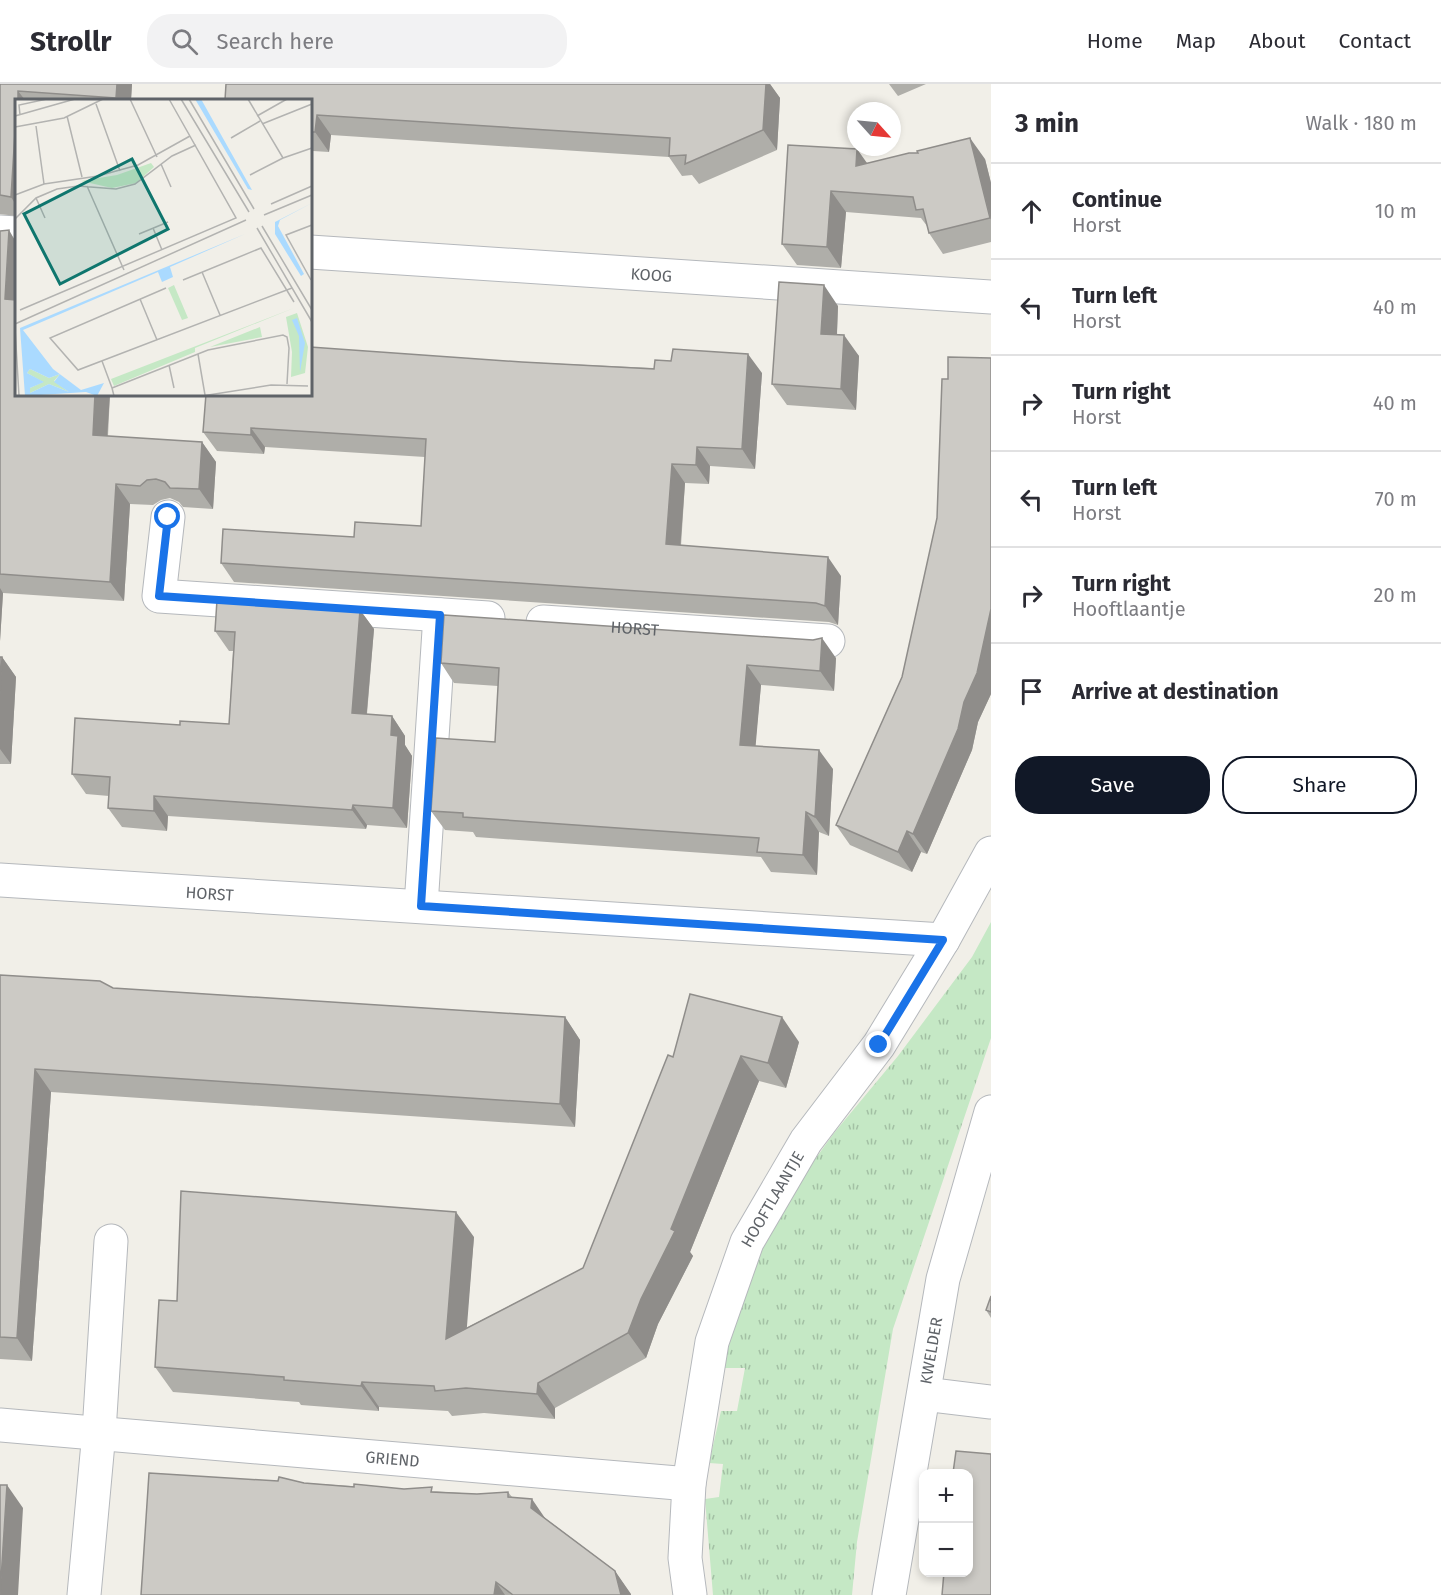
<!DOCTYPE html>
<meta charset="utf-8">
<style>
body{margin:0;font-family:"Fira Sans",sans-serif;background:#f2f2f3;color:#2b2b33}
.controls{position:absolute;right:18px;bottom:18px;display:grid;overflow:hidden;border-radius:12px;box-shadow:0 3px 9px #0003}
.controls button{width:54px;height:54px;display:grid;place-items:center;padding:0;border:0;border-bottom:2px solid #e1e1e2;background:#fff;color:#2b2b33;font:30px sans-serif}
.compass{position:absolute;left:847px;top:18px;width:54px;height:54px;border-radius:50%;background:#fff;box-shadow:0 3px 9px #0003;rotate:117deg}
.stop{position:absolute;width:18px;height:18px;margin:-14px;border:4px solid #1a73e8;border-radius:50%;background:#fff}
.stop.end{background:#1a73e8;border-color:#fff;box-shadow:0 2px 6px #0008}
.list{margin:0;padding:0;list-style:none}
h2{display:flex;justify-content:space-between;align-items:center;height:78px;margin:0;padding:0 24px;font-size:26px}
h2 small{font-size:20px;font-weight:400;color:#7c7c81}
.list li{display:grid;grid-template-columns:39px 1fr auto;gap:18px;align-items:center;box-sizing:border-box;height:96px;padding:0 24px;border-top:2px solid #e1e1e2}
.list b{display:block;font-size:22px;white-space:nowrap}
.list p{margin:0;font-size:20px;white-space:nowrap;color:#7c7c81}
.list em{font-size:20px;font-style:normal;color:#7c7c81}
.actions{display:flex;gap:12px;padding:18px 24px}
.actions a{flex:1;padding:14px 0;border:2px solid #111827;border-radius:24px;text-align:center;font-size:21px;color:#111827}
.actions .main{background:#111827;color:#fff}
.icon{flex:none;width:33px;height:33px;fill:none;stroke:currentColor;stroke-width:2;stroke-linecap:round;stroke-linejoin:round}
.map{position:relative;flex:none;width:991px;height:1511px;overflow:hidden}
header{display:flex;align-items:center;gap:36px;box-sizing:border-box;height:84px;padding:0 30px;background:#fff;border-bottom:2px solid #e1e1e2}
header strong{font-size:28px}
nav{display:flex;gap:33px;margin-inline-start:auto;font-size:21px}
.search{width:420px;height:54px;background:#f2f2f3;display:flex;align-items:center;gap:15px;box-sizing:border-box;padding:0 21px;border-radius:24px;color:#7c7c81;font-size:22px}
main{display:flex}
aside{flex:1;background:#fff}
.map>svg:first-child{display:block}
.grass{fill:url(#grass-tufts)}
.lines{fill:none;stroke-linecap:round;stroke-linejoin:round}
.minor-casing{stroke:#b5b8bc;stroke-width:35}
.minor{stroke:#fff;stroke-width:33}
.wall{fill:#afaea9}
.shaded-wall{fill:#8f8d8a}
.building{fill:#cccac5;stroke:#8f8d8a;stroke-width:1.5}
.route{stroke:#1a73e8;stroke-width:8}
.labels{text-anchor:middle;stroke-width:5;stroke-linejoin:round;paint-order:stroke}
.street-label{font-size:16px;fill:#5f6368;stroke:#fff}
.inset-road{fill:none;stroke:#b3b3b1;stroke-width:1.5}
.view{fill:#0f766e;fill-opacity:0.15;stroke:#0f766e;stroke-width:3}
.inset-edge{fill:none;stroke:#5f6368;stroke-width:3}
</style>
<header>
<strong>Strollr</strong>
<div class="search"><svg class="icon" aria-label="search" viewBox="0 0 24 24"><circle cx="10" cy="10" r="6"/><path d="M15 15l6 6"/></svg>Search here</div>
<nav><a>Home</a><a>Map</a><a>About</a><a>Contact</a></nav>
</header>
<main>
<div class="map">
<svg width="991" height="1511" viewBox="0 0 991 1511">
<defs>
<pattern id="grass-tufts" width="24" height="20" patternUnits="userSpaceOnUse" patternTransform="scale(1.5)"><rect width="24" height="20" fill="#c5e8c5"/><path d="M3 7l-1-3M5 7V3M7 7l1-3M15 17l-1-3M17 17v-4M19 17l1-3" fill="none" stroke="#a3c0a4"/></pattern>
</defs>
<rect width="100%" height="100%" fill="#f1efe8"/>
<path class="grass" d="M991,838V954L893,1245L857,1458L852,1511H713L705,1415L719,1413L723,1380L709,1379L721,1327H737L745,1284H723L733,1234L780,1124L834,1049L898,972L972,873Z"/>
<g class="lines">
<g class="minor-casing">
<g id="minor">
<path d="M0,148L16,149"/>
<path id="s1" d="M310,168L991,213"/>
<path d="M168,433L159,512L488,534"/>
<path id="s2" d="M543,538L828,557"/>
<path id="s3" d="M0,796L943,856"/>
<path d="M421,822L440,531"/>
<path d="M924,1310L991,1318"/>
<path id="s4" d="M0,1341L689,1400"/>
<path d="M84,1511L99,1348L111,1157"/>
<path id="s5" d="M690,1511L685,1474L689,1400L712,1258L747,1158L806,1057L879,961L943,856L991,769"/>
<path id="s6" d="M889,1511L943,1195L991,1028"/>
</g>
</g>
<use href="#minor" class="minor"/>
</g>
<path class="wall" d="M0,0H132L131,16H16V132L0,130Z
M226,0H770L780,14L777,66L699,100L692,91L682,92L669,73L331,51L329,68L313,67L312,79H310V16Z
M889,0H926L898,12Z
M788,61L867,79L985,75L991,99V158L943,170L929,149L927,142L921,134L846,128L841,184L797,181L782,160Z
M0,147L16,310H110L108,352L202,358L216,378L213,425L183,423L179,418L170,414L161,416L153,421L130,420L124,517L3,509L0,557Z
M838,222L837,251L859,272L856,326L787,321L772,300Z
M991,274V610L978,638L972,666L927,770L921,768L912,788L850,761L836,741L902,593L937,434L948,295Z
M522,278L762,289L755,385L710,382L709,400L685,399L681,462L841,492L838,541L829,538L234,498L221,479L354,453L421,442L425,373L265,363L264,370L217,367L203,348Z
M360,526L374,545L367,630L392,632L405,652V661L412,672L407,744L367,741L366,745L168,732L167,747L122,743L108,724L109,712L86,710L72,690L180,641L229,640L233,567H229L215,547Z
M0,573H2L16,593L11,680H0Z
M836,574L834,607L761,601L755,662L833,685L829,752L819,748L817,791L771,788L761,773L476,753L473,748L445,746L431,727L495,658L498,602L454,599L441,579Z
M0,891L113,904L565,933L580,956L575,1043L51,1008L32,1277L0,1275Z
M799,958L786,1004L759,997L690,1168L693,1172L658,1240L646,1274L555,1324V1335L484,1329L452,1332L448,1327L379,1323V1327L301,1321L299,1318L173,1308L155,1283L177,1217L474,1153L466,1244L583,1184L673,973Z
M991,1212V1234L986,1226Z
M304,1399L477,1410L508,1408L512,1413L545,1434L615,1487L631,1511H141Z"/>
<path class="shaded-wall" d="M117,0H132L131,16H117L116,14Z
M766,0H770L780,14L777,66L763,46Z
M18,7L25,16H18Z
M317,31L331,51L329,68L315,48Z
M16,32V121L11,113Z
M970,54L985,75L991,99V136Z
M310,63L313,67L312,79L310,77Z
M857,65L872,86L856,82Z
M831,107L846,128L841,184L827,163Z
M9,146L16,158V232L5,215Z
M824,201L838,222L836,271L821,250Z
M844,251L859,272L856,326L841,305Z
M748,270L762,289L755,385L742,365Z
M95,310H110L106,370L93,351Z
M251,344L265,363L264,370L251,351Z
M202,358L216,378L213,425L199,405Z
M697,363L710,382L709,400L696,381Z
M672,380L685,399L679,480L666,460Z
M116,400L130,420L124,517L110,498Z
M828,473L841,492L838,541L825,522Z
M0,504L3,509L0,557Z
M991,525V610L978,638L972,666L927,770L913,750L964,618Z
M360,526L374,545L365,649L352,629Z
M822,554L836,574L834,607L820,587Z
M2,573L16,593L11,680L0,665V611Z
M747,581L761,601L754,680L740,661Z
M392,632L405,652V661L412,672L407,744L393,724L391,651Z
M819,666L833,685L829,752L815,733Z
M154,712L168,732L167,747L154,727Z
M353,721L367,741L366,745L352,726Z
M806,728L819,748L817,791L803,771Z
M907,747L921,768L912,788L898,768Z
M565,933L580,956L575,1043L560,1020Z
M782,933L799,958L786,1004L768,979Z
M741,972L759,997L690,1168L693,1172L658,1240L646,1274L628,1249L641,1215L671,1145Z
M35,985L51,1008L32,1277L17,1254Z
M456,1128L474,1153L464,1280L446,1255Z
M362,1298L379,1323V1327L361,1302Z
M538,1299L555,1324V1335L537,1310Z
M7,1401L23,1424L18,1511H0Z
M532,1415L547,1437L531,1424Z
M615,1487L631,1510V1511H621Z
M496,1498L505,1511H494Z"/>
<path class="building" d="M0,0H117L116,14L18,7V16H16V32L11,113L0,111Z
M226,0H766L763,46L685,80L686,71L669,72L670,54L317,31L315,48H310V16H225Z
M94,15L115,16H94Z
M970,54L990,134L929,149L923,125L916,126L913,113L831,107L827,163L782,160L788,61L857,65L856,82L909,69H918L917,67Z
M9,146L5,215L16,216V310H95L93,351L202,358L199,405L170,404L165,398L156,395L147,396L140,402L116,400L110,498L0,490V147Z
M779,198L824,201L821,250L844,251L841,305L772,300Z
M310,263L522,278L654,285L655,276L671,277L673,265L748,270L742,365L697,363L696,381L672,380L666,460L828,473L825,522L816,519L221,479L223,445L354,453L355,438L421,442L426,355L251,344V351L203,348L206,310H310Z
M948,273L991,274V525L977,589L964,618L958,645L913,750L907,747L898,768L836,741L902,593L937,434L942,295H948Z
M217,516L360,526L352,629L392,632L391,651L398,652L393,724L353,721L352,726L154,712V727L108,724L110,693L72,690L75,634L180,641V637L229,640L235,548L215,547Z
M444,531L813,556L822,554L820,587L747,581L740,661L819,666L815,733L806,728L803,771L757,768L759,754L463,733V729L431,727L436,654L495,658L499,584L441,579Z
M0,573H2L0,611Z
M0,891L100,897L113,904L565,933L560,1020L35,985L17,1254L0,1253Z
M690,910L782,933L768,979L741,972L671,1145L675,1147L641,1215L628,1249L538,1299L537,1310L466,1304L435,1307L434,1302L362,1298L361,1302L284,1296V1293L155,1283L159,1216L177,1217L181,1107L456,1128L446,1255L583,1184L668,971L673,973Z
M991,1212V1228L986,1226Z
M956,1367L991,1370V1511H942L944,1488H969V1389H953Z
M149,1389L278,1397L279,1393L304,1399L354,1403V1400L404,1405L432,1403L431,1408L477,1410L508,1408V1413L532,1415L531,1424L615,1487L621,1511H513L496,1498L494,1511H141Z
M0,1401H7L0,1511Z"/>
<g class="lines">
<path class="route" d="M168,433L159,512L440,531L421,822L943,856L879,961"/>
</g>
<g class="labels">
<g class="street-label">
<text dy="6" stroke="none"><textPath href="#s1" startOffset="342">KOOG</textPath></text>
<text dy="6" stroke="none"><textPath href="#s2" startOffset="92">HORST</textPath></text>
<text dy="6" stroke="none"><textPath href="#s3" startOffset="210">HORST</textPath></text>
<text dy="6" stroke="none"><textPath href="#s5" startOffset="411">HOOFTLAANTJE</textPath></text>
<text dy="6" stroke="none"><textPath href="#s6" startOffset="248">KWELDER</textPath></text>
<text dy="6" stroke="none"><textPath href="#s4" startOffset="394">GRIEND</textPath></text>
</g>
</g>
<g transform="translate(15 15)">
<rect width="297" height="297" fill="#f1efe8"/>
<path d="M136,64L139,68L121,84L97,89L66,82L102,76ZM159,186L173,219L167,221L153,189ZM282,214L293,248L290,274L276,278L277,253L271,218ZM15,270L34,279L45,275L39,282L54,293L34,285L15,294V289L28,283L12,274Z" fill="#c5e8c5"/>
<path d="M279,209L180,249V253L99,287L96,280ZM245,228L247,238L195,248Z" fill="#c5e8c5"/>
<path d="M180,0H186L237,91L233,90ZM297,104L265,121L263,127L289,175L286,177L260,135V123ZM230,135L155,168L158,178L147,183L143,173L8,231L38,270L66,291L89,284L82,297L71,293L10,297L5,229ZM15,270L34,279L45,275L39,283L54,293L34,285L15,294V289L29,283L12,274ZM282,219L290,244L285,273L284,237L277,221Z" fill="#aadaff" fill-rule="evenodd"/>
<path class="inset-road" d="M115,0L142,58M166,0L234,113M174,0L239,110M233,0L268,59L297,49M81,5L105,72M5,16L4,6L32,0M0,17L60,0M52,17L67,78M242,17L272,0M247,25L297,5M21,27L29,85M0,28L49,19L88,0M216,39L245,22M146,65L156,88M235,76L268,59M72,87L109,171M0,96L29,85L83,77L123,66L175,37M21,99L30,119M256,105L297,87M249,116L297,96M0,120L21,99L42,90L63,87L101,90L120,85L157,57L181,46M247,127L297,211M138,129L147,151M242,129L297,223M124,135L153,123M187,173L205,216M168,181L246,149L279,203M296,181L271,136L297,126M151,189L35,239L63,271L277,189M125,200L142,241M5,211L221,119L154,0M0,225L231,121M0,229L4,297M183,255L190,296M87,262L97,289M154,266L159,289M99,297L97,289L193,251L268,236L272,238L274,249L272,285M187,297L256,286L293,287"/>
<path class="view" d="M117,60L153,130L45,185L9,115Z"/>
<rect width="297" height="297" class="inset-edge"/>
</g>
</svg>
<div class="controls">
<button>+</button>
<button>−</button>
</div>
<svg class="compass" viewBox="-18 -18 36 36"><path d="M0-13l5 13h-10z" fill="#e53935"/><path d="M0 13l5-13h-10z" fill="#7c7c81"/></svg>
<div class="stop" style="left:168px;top:433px"></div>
<div class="stop end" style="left:879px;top:961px"></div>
</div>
<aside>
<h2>3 min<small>Walk · 180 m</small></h2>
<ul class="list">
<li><svg class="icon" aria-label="ahead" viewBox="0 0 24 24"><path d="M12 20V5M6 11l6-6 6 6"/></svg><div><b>Continue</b><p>Horst</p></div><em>10 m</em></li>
<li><svg class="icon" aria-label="left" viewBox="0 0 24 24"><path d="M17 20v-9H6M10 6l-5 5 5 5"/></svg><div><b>Turn left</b><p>Horst</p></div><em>40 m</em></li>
<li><svg class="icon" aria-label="right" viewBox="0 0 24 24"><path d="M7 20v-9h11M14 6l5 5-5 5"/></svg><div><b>Turn right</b><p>Horst</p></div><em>40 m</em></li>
<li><svg class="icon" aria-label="left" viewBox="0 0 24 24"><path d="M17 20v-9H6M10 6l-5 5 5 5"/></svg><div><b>Turn left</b><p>Horst</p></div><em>70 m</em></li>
<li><svg class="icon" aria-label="right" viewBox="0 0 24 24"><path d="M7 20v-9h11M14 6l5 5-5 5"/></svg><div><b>Turn right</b><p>Hooftlaantje</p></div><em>20 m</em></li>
<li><svg class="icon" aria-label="arrive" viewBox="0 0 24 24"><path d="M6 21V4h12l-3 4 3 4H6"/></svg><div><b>Arrive at destination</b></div></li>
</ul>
<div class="actions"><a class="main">Save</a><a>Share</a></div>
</aside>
</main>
